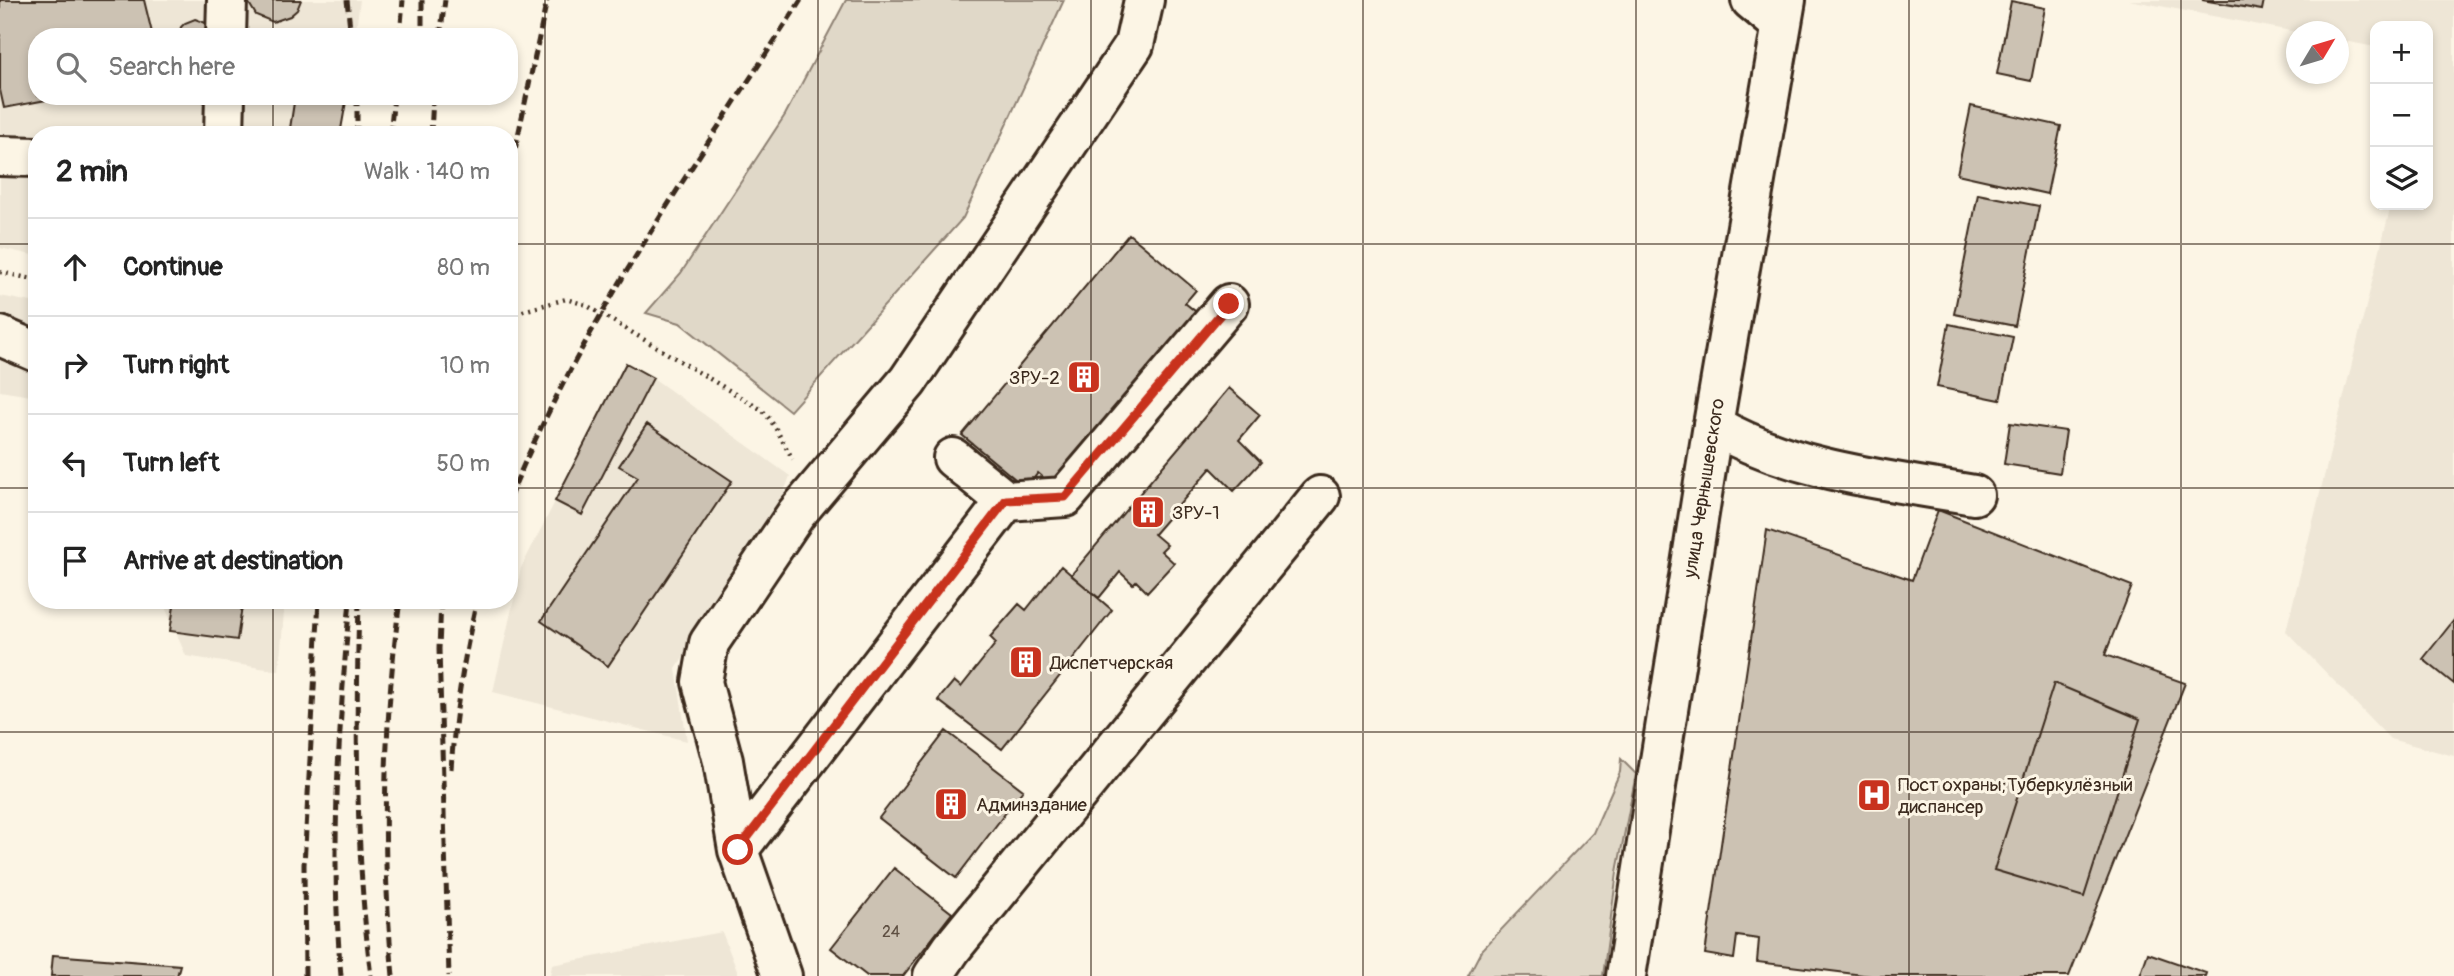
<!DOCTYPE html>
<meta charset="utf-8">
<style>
body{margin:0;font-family:Pangolin,sans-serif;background:#f2f2f2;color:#222}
.controls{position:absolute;right:21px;top:21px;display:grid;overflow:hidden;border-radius:14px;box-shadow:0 4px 10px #0003}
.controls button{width:63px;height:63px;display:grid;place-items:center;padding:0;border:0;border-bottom:2px solid #e0e0e0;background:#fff;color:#222;font:35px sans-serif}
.compass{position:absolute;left:2286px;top:21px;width:63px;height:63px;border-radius:50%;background:#fff;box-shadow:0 4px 10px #0003;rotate:52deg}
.stop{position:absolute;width:21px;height:21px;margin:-16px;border:5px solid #c8321e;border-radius:50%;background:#fff}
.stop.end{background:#c8321e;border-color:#fff;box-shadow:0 2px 7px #0008}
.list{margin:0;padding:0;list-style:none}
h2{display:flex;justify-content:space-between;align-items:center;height:91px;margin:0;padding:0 28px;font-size:30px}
h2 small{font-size:23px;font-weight:400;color:#767676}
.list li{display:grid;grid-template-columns:46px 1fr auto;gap:21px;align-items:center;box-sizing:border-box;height:98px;padding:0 28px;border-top:2px solid #e0e0e0}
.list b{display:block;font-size:26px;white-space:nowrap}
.list em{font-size:23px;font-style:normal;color:#767676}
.icon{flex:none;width:38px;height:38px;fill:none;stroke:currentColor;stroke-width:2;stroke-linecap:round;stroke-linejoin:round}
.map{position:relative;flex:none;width:2454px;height:976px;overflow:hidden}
.search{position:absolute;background:#fff;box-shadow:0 4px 10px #0003;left:28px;top:28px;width:490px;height:77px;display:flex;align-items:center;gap:18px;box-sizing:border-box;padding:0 24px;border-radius:28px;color:#767676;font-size:26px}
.panel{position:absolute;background:#fff;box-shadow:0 4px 10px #0003;left:28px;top:126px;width:490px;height:483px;border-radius:28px}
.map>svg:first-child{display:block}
.built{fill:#eee6d6}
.green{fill:#e0d8c8;stroke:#8e8173;stroke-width:2}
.building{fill:#ccc2b3;stroke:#3b2a1e;stroke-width:2;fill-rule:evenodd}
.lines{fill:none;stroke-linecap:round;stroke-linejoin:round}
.minor-casing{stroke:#3b2a1e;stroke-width:44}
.major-casing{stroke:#3b2a1e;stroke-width:44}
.path{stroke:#3b2a1e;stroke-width:4.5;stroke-dasharray:2 5;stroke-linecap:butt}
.minor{stroke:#fcf5e5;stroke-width:38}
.major{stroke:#fcf5e5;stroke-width:38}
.rail{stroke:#3b2a1e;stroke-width:5;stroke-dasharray:10 5;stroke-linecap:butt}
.route{stroke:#c8321e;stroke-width:9}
.grid{fill:none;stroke:#3b2a1e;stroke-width:2;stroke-opacity:0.55}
.labels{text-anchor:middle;stroke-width:6;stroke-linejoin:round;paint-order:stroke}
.number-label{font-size:16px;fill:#5f5043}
.poi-label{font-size:19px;fill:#3b2a1e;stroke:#fcf5e5;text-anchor:start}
.street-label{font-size:19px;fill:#3b2a1e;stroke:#fcf5e5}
</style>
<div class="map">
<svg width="2454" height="976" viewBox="0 0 2454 976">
<rect width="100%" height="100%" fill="#fcf5e5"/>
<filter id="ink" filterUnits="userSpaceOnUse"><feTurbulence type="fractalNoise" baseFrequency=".0143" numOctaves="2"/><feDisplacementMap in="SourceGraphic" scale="14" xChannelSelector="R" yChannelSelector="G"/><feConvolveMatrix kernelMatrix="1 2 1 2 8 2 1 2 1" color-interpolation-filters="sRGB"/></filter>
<g filter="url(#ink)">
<path class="built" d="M0,0H360L355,37H37V96H347L340,135H37V256L0,248Z
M2129,0H2454V756L2390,739L2286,631L2391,205H2428V26H2375V47L2339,40L2338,32H2296Z
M0,296L37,303V397L0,391Z
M626,363L653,378L790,476L776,513L676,669L687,741L493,692L521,568Z
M162,600H285L279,671L186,656Z
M722,932L739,976H550L552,965Z"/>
<path class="green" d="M846,0H1064L963,218L790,411L680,323L646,313L681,273L785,115Z
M1621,759L1636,774L1617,872L1603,976H1468L1481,951L1593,833L1620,772Z"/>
<path class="building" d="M0,0H144L153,37H37V96H67L4,108L0,90Z
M247,0H301L297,10L290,16L273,22L256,15Z
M2202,0H2264L2262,10Z
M2011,1L2045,8L2031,81L1997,74Z
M195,19L206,23L212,37H178L181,27L185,23Z
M295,96H347L340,135H289Z
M1971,106L2061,126L2047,194L1957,174Z
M1978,194L2039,206L2015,326L1954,314Z
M1129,234L1196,290L1185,303L1205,319L1061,493L1038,473L1026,488L962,435Z
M1949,324L2013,337L2000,400L1937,387Z
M626,363L653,378L582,515L555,501Z
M1229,388L1260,415L1239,440L1261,462L1234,491L1211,468L1154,534L1167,545L1161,551L1174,563L1147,592L1136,581L1133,584L1120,572L1099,598L1071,575Z
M2010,423L2066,431L2060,473L2004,464Z
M647,424L732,481L608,666L541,621L638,477L619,466Z
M1938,510L2132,586L2105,655L2185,683L2069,976H1871L1757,962L1759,939L1737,936L1734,959L1705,954L1767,530L1912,580ZM2054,683L2140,719L2084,897L1994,870Z
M1061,566L1112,610L1002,749L938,700L954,681L961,687L996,643L990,637L1019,604L1026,610Z
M175,600H243L237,640L170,631Z
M2454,620V684L2423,659Z
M2054,683L2140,719L2084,897L1994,870Z
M946,731L1023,790L956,878L879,818Z
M894,868L952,913L903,976H867L831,948Z
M2148,953L2206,973L2205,976H2140Z
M53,955L180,965L177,976H51Z"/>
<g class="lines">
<g class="minor-casing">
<path id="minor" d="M1751,0L1781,25
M226,37L227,0
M224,135L225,96
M0,156L37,157
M0,336L37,352
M1713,425C1792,471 1886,480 1974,495
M953,458L1006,501
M738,850L1006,501L1065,497L1229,304
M782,976L738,850L723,761L702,682L709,643L796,514L908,381L1134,45L1144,0
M933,976L952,948L1320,496"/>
</g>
<g class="major-casing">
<path id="major" d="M1626,976L1713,425L1786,0"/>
</g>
<path class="path" d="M0,272L37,280
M509,315L566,299L586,305L762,410C776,425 782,442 793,459"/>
<use href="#minor" class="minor"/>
<use href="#major" class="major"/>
<path class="rail" d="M347,0L351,37
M422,0V37
M400,37L403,0
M440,37L445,0
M357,96V135
M390,135L394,96
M431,135L433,96
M509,178L547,0
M509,499C583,320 697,162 801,0
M359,600C356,726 355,851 371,976
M441,600L439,649L449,976
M451,769C455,712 464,656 477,600
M305,976L304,865L319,600
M341,976C330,851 339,725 350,600
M393,976C381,851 383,725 400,600"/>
</g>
</g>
<g class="lines" filter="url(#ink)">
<path class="route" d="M738,850L1006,500L1065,497L1229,304"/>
</g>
<path class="grid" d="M273,0V37M545,0V976M818,0V976M1091,0V976M1363,0V976M1636,0V976M1909,0V976M2181,0V976M273,96V135M0,244H37M509,244H2454M0,488H37M509,488H2454M273,600V976M0,732H2454"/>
<defs>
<g id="building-square" transform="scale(1.75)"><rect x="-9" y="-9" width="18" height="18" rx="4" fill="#c8321e" stroke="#fcf5e5"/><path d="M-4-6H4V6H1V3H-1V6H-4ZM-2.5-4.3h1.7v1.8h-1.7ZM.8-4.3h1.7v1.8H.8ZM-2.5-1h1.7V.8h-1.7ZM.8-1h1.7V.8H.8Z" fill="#fff"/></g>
<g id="hospital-square" transform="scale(1.75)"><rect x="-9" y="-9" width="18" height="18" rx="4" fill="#c8321e" stroke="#fcf5e5"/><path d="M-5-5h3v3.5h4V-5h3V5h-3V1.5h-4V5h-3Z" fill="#fff"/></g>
</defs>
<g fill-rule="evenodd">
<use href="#building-square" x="1084" y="377"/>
<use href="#building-square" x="1148" y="512"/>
<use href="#building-square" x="1026" y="662"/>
<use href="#hospital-square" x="1874" y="795"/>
<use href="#building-square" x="951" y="804"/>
</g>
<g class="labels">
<g class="number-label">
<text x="891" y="937">24</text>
</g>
<g class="poi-label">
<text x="1060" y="384" text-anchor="end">ЗРУ-2</text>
<text x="1172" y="519">ЗРУ-1</text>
<text x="1050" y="669">Диспетчерская</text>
<text x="1898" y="791">Пост охраны;Туберкулёзный<tspan x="1898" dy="22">диспансер</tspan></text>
<text x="976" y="811">Админздание</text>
</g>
<g class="street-label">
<text transform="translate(1703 488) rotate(-81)" y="7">улица Чернышевского</text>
</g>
</g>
</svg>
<div class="controls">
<button>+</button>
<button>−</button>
<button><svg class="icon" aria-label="layers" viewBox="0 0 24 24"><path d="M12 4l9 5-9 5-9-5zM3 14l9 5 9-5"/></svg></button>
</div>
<svg class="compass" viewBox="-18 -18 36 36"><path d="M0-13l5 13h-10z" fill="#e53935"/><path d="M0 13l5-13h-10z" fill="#767676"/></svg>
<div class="stop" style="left:738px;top:850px"></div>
<div class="stop end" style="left:1229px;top:304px"></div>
<div class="search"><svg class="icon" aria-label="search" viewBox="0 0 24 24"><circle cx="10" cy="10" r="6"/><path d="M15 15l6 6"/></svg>Search here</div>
<section class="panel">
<h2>2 min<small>Walk · 140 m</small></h2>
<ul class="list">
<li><svg class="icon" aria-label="ahead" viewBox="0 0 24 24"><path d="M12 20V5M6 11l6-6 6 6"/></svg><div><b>Continue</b></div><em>80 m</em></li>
<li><svg class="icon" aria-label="right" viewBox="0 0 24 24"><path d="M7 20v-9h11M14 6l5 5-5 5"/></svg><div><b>Turn right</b></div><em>10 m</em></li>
<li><svg class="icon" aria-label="left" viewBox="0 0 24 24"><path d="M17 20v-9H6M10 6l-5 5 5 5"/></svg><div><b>Turn left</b></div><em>50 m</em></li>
<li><svg class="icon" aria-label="arrive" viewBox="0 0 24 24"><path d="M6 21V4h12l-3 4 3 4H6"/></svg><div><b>Arrive at destination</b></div></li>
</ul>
</section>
</div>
